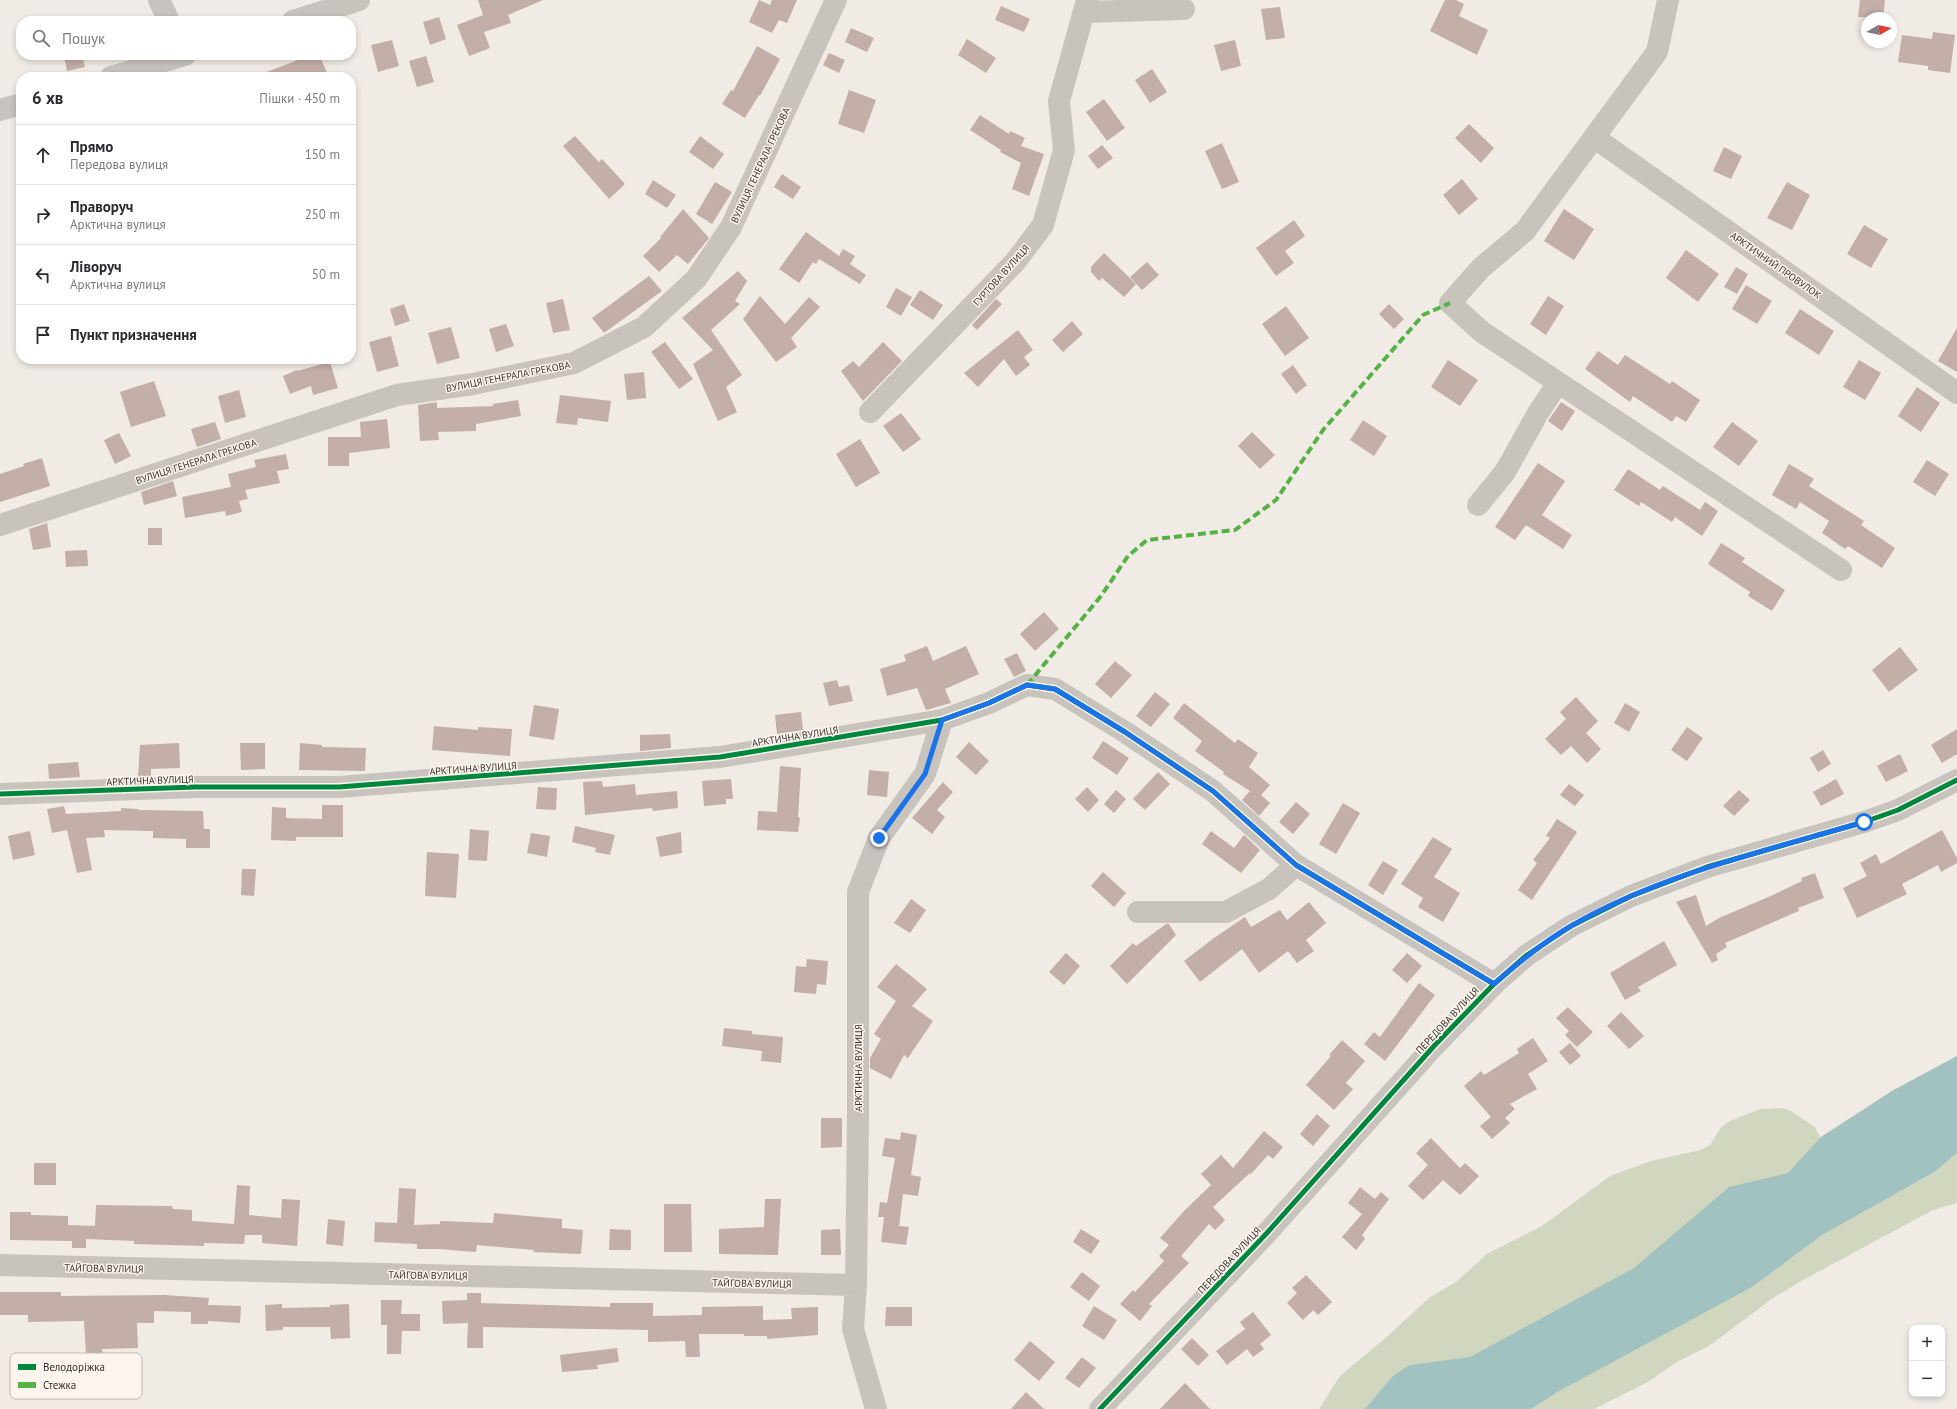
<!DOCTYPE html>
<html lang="uk">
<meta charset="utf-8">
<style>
body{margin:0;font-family:"PT Sans",sans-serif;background:#f7f7f7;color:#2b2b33}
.controls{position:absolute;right:12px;bottom:12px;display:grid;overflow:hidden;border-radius:8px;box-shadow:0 2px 6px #0003}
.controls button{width:36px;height:36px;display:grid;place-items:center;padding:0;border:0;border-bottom:1px solid #e1e1e2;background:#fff;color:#2b2b33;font:20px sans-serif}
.compass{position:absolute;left:1861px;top:12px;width:36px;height:36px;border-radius:50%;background:#fff;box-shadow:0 2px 6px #0003;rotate:81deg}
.stop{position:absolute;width:12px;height:12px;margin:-9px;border:3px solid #1a73e8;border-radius:50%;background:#fff}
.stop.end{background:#1a73e8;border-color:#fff;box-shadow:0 1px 4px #0008}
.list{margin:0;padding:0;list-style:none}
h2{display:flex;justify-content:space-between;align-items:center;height:52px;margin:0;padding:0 16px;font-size:17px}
h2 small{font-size:13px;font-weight:400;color:#7c7c81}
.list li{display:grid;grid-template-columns:26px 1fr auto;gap:12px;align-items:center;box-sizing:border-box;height:60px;padding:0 16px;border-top:1px solid #e1e1e2}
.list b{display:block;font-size:15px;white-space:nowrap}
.list p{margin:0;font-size:13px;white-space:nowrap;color:#7c7c81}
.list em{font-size:13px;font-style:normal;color:#7c7c81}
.icon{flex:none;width:22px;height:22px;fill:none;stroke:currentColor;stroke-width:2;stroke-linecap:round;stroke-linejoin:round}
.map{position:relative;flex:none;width:1957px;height:1409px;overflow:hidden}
.search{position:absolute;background:#fff;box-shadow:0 2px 6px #0003;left:16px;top:16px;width:340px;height:44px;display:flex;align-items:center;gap:10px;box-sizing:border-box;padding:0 14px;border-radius:16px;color:#7c7c81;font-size:15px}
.panel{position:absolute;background:#fff;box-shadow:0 2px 6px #0003;left:16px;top:72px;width:340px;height:292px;border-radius:16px}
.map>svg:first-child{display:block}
.green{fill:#d1d6bf}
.water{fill:#a1c2c1}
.building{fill:#c3afa7}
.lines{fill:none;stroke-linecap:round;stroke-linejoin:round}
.minor{stroke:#c9c3be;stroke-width:22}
.quiet{stroke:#57b246;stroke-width:4;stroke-dasharray:8 4;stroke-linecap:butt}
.cycleway-casing{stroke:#fbf5ee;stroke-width:8}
.cycleway{stroke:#00873e;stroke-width:5}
.route{stroke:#1a73e8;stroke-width:5}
.labels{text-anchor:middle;stroke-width:3;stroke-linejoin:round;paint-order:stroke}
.street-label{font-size:10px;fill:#3b302b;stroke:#fbf5ee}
.key{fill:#fbf5ee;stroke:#c1bab4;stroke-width:1}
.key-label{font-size:11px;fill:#3b302b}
</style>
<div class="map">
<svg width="1957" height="1409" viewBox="0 0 1957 1409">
<rect width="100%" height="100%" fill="#f0ebe5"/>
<path class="green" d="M1957,1056V1203L1933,1210L1805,1279L1773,1298L1709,1346L1677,1362L1648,1382L1594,1409H1319L1340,1376L1390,1334L1429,1298L1456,1282L1487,1254L1542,1226L1610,1176L1651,1161L1701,1150L1710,1145L1722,1126L1730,1121L1760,1109L1781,1108L1791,1111L1815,1127L1820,1137L1892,1091Z"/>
<path class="water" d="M1957,1056V1153L1934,1172L1822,1235L1752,1287L1559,1391L1531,1409H1365L1393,1376L1410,1365L1470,1357L1634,1268L1729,1187L1788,1173L1820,1138L1892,1091Z"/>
<path class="building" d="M478,0H543L508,15L511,23L484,32L490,48L469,56L457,25L483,15Z
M759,0L770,5L772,0H797L787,23L779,20L772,33L749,22Z
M1445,0H1456L1464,4L1459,16L1488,30L1477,55L1430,31Z
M1860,0H1885L1883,18L1858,17Z
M1001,6L1030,19L1024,32L995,20Z
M1280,7L1285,38L1266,40L1261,9Z
M439,17L446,39L430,45L423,22Z
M851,28L874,38L867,52L845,42Z
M1933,32L1955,35L1950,73L1928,70V66L1898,62L1902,35L1932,39Z
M967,39L996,58L986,73L958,55Z
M392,40L399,66L378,72L371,45Z
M1235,40L1241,66L1221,71L1214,45Z
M757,46L780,59L760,96L759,95L745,118L722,104L731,90L733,91Z
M829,53L845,60L839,73L823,65Z
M64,55H82L85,67L67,71Z
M296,55H319L329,77H257L256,76L298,60Z
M426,56L434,82L417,87L409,61Z
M1152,69L1167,92L1150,103L1135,80Z
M849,90L876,100L864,133L838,124Z
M1104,99L1125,128L1107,141L1086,112Z
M980,115L1009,134L1010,131L1025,138L1021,146L1044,154L1029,196L1012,189L1021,163L1000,152L1001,150L970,130Z
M1469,124L1494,148L1481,163L1455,138Z
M575,136L599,162L602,159L625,184L609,199L563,146Z
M700,136L724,154L713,169L689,152Z
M1222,143L1239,182L1222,189L1205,151Z
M1102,145L1113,158L1098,169L1088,156Z
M1724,147L1742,156L1731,179L1713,171Z
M782,174L801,187L793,199L774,187Z
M1462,179L1478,199L1459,215L1443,195Z
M653,180L676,195L667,208L645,194Z
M715,182L732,192L712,224L696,214Z
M1787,182L1810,195L1792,230L1767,218Z
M683,209L709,238L688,264L677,255L659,272L643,256L661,238L660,237Z
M1564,209L1594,229L1574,260L1544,241Z
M1294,220L1305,236L1285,251L1294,263L1276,276L1256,248Z
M1864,225L1888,239L1871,268L1847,254Z
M806,232L839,256L843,249L855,256L850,264L866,275L860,284L819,259L816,264L813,262L799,283L779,269Z
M1686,250L1719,274L1698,302L1666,278Z
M1104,253L1136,284L1124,297L1102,278L1099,281L1091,272V267Z
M1147,262L1159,275L1142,290L1130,277Z
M1736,267L1748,274L1737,294L1724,287Z
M738,271L747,281L735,301L740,304L711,330L742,375L726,387L737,412L718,421L693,364L713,350L682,318Z
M649,276L662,291L604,333L592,318Z
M1746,285L1772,301L1757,324L1732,309Z
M896,288L912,297L901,316L886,307Z
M920,290L943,305L933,320L910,305Z
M760,296L785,324L809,297L820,307L791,338L797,347L776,362L743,319Z
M1548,296L1564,306L1546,335L1530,324Z
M563,299L570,330L553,333L546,303Z
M996,299L1002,304L977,330L972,325Z
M404,304L410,321L395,326L390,309Z
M1389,304L1404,319L1394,329L1379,314Z
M1286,306L1309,338L1285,356L1262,324Z
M1800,309L1834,331L1819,355L1785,333Z
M1072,321L1083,334L1063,352L1052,340Z
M506,324L514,346L496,352L489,329Z
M451,327L460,358L437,364L428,333Z
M1957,328V372L1938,361Z
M1018,330L1033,350L1024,357L1030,365L1016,376L1004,359L978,387L964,373Z
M391,336L399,366L377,372L369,342Z
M665,342L693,379L679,389L651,352Z
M883,342L902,361L863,401L841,371L853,361L859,367Z
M1598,351L1618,365L1625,355L1670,384L1672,381L1700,400L1686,422L1676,416L1672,422L1633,396L1630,402L1585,369Z
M1448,360L1478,380L1460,406L1431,387Z
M1859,360L1881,373L1865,400L1843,387Z
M330,362L338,388L313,395L311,386L290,394L283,376L297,370V371Z
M1293,365L1307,385L1296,394L1281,374Z
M644,372L646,398L627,400L624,374Z
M154,381L166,416L131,427L120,392Z
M1917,387L1940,403L1921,432L1898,416Z
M239,390L246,417L225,423L218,396Z
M560,395L611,401L608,422L578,418L577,425L556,423Z
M518,400L521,416L476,424V431L438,432L439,440L420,441L418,405L437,402V408L493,406V404Z
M1561,402L1575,411L1562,431L1548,421Z
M901,413L921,439L903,452L883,426Z
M387,419L390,448L349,453V466H328V437H361L360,422Z
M1363,420L1387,436L1374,456L1350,440Z
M215,422L221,439L197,447L191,429Z
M1732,422L1758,441L1739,466L1713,447Z
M1252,432L1275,455L1260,469L1238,446Z
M119,433L131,456L115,464L104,440Z
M860,439L880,473L856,487L836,454Z
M286,454L289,469L277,471L280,483L245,490L248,499L239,501L242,512L226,516L225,511L185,518L182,497L231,487L228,474L256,467L254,460Z
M42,458L50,486L0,502V474L24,466L23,464Z
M1927,460L1949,474L1935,496L1913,482Z
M1538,463L1565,481L1542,515L1572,535L1563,549L1526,525L1515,540L1495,527Z
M1789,464L1814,479L1809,486L1864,521L1861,525L1895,548L1882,568L1848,546L1845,549L1822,533L1829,521L1800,502L1796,509L1772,495Z
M1628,469L1660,490L1663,486L1700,510L1705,502L1718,511L1702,536L1675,517L1672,522L1641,502L1639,506L1614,490Z
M173,481L177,496L144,505L141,492Z
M47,523L51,547L33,550L29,529Z
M148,528H162V545H148Z
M1721,543L1745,558L1742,562L1785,590L1772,611L1748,596L1750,592L1708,564Z
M87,550L88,566L66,567L65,551Z
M1044,612L1059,629L1035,651L1020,634Z
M927,646L933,661L966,646L979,674L945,689L951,703L926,710L917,688L887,696L880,669L906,661L904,655Z
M1900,647L1918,670L1889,692L1872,670Z
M1017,653L1026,671L1014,677L1004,659Z
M1115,661L1132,675L1111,698L1095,684Z
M837,680L839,687L849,685L853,701L829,706L823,683Z
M1155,692L1170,704L1151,727L1136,716Z
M1576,697L1598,721L1586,733L1601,749L1587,763L1571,746L1561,755L1545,739L1566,719L1560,712Z
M1184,703L1235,743L1238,739L1258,753L1249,767L1270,785L1261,795L1270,803L1259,816L1242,800L1250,791L1223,774L1224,772L1195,751L1202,741L1173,718Z
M1625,703L1640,712L1629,732L1614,723Z
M534,705L559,709L554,740L529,736Z
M801,712L803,730L777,734L775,715Z
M434,726L478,730V727L512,729L510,756L432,750Z
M1687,727L1703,738L1687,761L1671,750Z
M1957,729V754L1942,763L1931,745Z
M670,734L671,748L640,751V735Z
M1103,741L1129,758L1117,775L1092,758Z
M969,742L989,761L976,775L956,757Z
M179,743L180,768L151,769V776L138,777L140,745Z
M240,743H265V769L241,770Z
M300,743L322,745V747L366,748L365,771L299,770Z
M1823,750L1831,764L1818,772L1810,758Z
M1900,754L1908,771L1886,782L1877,766Z
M78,762L80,777L49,779L48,764Z
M780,766L801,768L798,817L800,818L798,832L757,830L758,811L777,812Z
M869,770L889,772L887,797L867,795Z
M1158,772L1170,784L1145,810L1133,799Z
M731,779L733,799H726V804L704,806L702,781Z
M1836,779L1844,794L1821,806L1813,792Z
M602,781L603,787L635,784L636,795L677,791L678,808L653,811L652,808L585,815L583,782Z
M943,782L953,792L937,810L945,817L932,834L912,818Z
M1569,784L1584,795L1575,806L1560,795Z
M538,787L557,788L556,810L536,809Z
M1087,787L1099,800L1088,812L1075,799Z
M1116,790L1126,799L1114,813L1104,804Z
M1739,790L1750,800L1734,816L1723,806Z
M1296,802L1310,814L1293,834L1279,822Z
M1343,803L1360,813L1336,854L1319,844Z
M322,805H343V837H296V841L271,840L272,807L286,808V818L322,819Z
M64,806L66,814L121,811V808L138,809V810L203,811L204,829H210V848H186V839L153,838V831L104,830L105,837L86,838L92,870L77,873L67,830L52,833L47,809Z
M1557,819L1577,832L1532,900L1518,890L1537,863L1533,860L1550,838L1546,836Z
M575,826L615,835L610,855L595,852L596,848L572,842Z
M470,829L489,831L487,861L468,860Z
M1942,830L1957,858V863L1941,872L1938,865L1902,884L1907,894L1857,918L1843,888L1867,876L1860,863L1876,854L1881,864Z
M30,831L35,855L13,860L8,836Z
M1211,831L1234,848L1244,835L1260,850L1241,873L1202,844Z
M681,832L682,853L660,857L656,837Z
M531,833L550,836L547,857L527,853Z
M1433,837L1452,849L1434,877L1460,893L1443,922L1418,907L1423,898L1401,884Z
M427,852L459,854L456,898L425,896Z
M1383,861L1398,870L1383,895L1368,885Z
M242,869H256L254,896L241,895Z
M1103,872L1126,893L1114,907L1091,886Z
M1815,873L1824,898L1798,908L1799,911L1725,943L1727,947L1716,954L1718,960L1712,963L1676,902L1696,895L1706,926L1719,918L1773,895L1802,881L1801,878Z
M911,899L926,910L910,933L894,923Z
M1309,902L1326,923L1306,940L1314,951L1297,963L1288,951L1259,973L1242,949L1200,982L1184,961L1214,938L1245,917L1251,927L1280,910L1287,920Z
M1166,924H1169L1176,935L1127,984L1110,966L1133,943L1136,946Z
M1664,941L1677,965L1638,987L1641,991L1625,1000L1610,973Z
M1066,953L1080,966L1064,985L1049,972Z
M1407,953L1422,966L1407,983L1392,970Z
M807,959L828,961L826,985L817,984L816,994L794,992L796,966L806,967Z
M896,964L927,989L912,1006L933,1021L908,1058L904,1055L891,1079L870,1068V1058L881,1039L874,1034L896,1001L877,987Z
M1419,983L1435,995L1385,1061L1364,1044L1374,1032L1380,1037Z
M1568,1007L1593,1032L1577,1047L1565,1035L1569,1031L1556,1018Z
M1621,1012L1644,1036L1629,1049L1607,1026Z
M724,1028L752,1031V1034L783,1037L781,1063L761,1061L762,1051L722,1046Z
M1533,1038L1548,1061L1528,1074L1537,1089L1510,1104L1515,1109L1505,1118L1510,1123L1492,1139L1480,1126L1491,1117L1464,1086L1481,1071L1484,1075L1519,1053L1517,1049Z
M1342,1040L1365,1061L1346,1083L1353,1089L1334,1110L1306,1085L1331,1056L1329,1055Z
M1570,1043L1581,1056L1570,1065L1559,1052Z
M1317,1114L1330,1126L1313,1146L1300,1134Z
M821,1118H842V1147L821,1148Z
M1264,1131L1283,1147L1273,1159L1268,1155L1251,1174L1250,1173L1213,1207L1225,1220L1215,1230L1209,1224L1181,1256L1189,1263L1149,1304L1152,1306L1140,1321L1120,1304L1133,1290L1135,1292L1164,1261L1159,1256L1169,1245L1160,1238L1184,1211L1211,1185L1201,1174L1221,1155L1233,1168Z
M901,1132L917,1135L911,1175L921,1177L918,1196L903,1194L899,1226L909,1227L906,1245L881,1242L884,1217H878L880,1202L887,1203L895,1158L882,1156L885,1138L900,1140Z
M1431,1138L1460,1168L1465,1163L1479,1176L1460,1195L1443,1180L1423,1200L1408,1186L1428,1165L1416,1153Z
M34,1163H56V1185H34Z
M237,1185L250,1186L249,1215L281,1218L282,1199L300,1200L297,1246L262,1243V1235H245L244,1244L204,1243V1246L134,1244V1241L86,1239V1248H72V1241L10,1240V1212H31V1215L68,1216V1225L95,1226L96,1205L172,1206L173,1209L192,1210V1221L234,1224Z
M1360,1187L1375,1199L1381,1192L1389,1199L1362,1235L1365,1239L1356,1250L1342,1237L1362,1214L1348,1203Z
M399,1188L416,1189L414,1225L440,1224V1221L493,1223L494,1213L562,1219V1228L583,1230L581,1254L533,1252L534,1250L477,1245L476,1252L438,1249H417V1244L374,1242L375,1222L397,1223Z
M765,1199H781L778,1255L719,1254V1229L764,1227Z
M664,1204H691L692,1252H664Z
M328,1219L345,1221L343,1246L326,1244Z
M610,1229L631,1230V1250H609Z
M840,1229L841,1255H821V1230Z
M1081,1229L1100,1241L1091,1254L1073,1242Z
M1082,1272L1100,1286L1089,1301L1070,1287Z
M1306,1275L1332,1302L1318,1315L1313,1310L1303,1320L1287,1303L1297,1293L1292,1288Z
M0,1292H61V1296L165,1295L209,1298L208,1305L241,1306L240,1323L208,1321V1324H191V1312L154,1311V1323H137L138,1348L102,1349L103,1354L86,1355L84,1321L28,1322V1315H0Z
M467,1293H481V1303L610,1307V1303H653V1316L702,1315V1307L763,1306V1320L792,1319L791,1308L818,1307V1335L767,1339V1336H744V1334H699L700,1357H686L685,1341L648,1342V1330L483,1327V1348H467L468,1323L443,1324L442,1301L467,1300Z
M381,1300H402L401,1314H420V1331H402L401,1354H387V1325H381Z
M282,1304V1308L330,1307V1305L349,1304L350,1338L331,1339L330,1327H283V1330L266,1331L265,1305Z
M1094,1306L1117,1320L1104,1340L1082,1326Z
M886,1307H912V1326H885Z
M1253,1312L1271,1335L1260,1344L1264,1349L1253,1357L1247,1349L1227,1365L1216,1351L1245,1329L1240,1322Z
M1192,1338L1209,1355L1198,1366L1181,1349Z
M1030,1341L1055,1362L1039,1381L1014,1360Z
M617,1348L619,1362L597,1365L598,1369L562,1372L560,1355Z
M1082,1357L1096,1368L1079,1388L1065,1378Z
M1185,1383L1210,1409H1160Z
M1026,1392L1044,1409H1011Z"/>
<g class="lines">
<path class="minor" d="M159,0L169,21
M1668,0L1657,52L1525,231L1481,268L1450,303L1482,332L1841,570
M1086,12L1184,9
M293,21L359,0
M111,77L185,55
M0,110L21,104
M1595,138L1957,393
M870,412L1015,262L1043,225L1064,150L1059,101L1087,0
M1478,505L1505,472L1538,413L1558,383
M0,525L397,395L473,384L574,363L644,327L696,279L731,227L836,0
M0,794L195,787H339L720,757L942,720L989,703L1027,685L1055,689L1125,732L1213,791L1296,865L1494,984
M1138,912H1226L1269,889L1296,865
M0,1265L856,1285
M876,1409L853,1329L856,1285L858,1113V892L879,838L925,774L942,720
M1100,1409L1266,1234L1434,1046L1494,984L1527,955L1571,926L1631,896L1707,867L1864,822L1898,810L1957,780"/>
<path class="quiet" d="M1027,685L1101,596L1128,556L1147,540L1235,530L1276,500L1323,430L1423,315L1450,303"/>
<g class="cycleway-casing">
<path id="cycleway" d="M0,794L195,787H339L720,757L942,720L989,703L1027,685L1055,689L1125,732L1213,791L1296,865L1494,984
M1100,1409L1266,1234L1434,1046L1494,984L1527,955L1571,926L1631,896L1707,867L1864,822L1898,810L1957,780"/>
</g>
<use href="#cycleway" class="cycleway"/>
</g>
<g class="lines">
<path class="route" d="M879,838L925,774L942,720L989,703L1027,685L1055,689L1125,732L1213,791L1296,865L1494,984C1518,963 1543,942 1571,926C1661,874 1765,851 1864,822"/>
</g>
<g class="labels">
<g class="street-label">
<text transform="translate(760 165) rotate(-65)" y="4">ВУЛИЦЯ ГЕНЕРАЛА ГРЕКОВА</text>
<text transform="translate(1776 265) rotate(35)" y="4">АРКТИЧНИЙ ПРОВУЛОК</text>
<text transform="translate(1001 275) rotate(-48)" y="4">ГУРТОВА ВУЛИЦЯ</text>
<text transform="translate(508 376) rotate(-11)" y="4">ВУЛИЦЯ ГЕНЕРАЛА ГРЕКОВА</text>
<text transform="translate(196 461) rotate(-18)" y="4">ВУЛИЦЯ ГЕНЕРАЛА ГРЕКОВА</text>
<text transform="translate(795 736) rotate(-9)" y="4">АРКТИЧНА ВУЛИЦЯ</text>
<text transform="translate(473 768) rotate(-4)" y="4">АРКТИЧНА ВУЛИЦЯ</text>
<text transform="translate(150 780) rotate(-2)" y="4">АРКТИЧНА ВУЛИЦЯ</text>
<text transform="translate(1447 1020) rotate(-47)" y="4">ПЕРЕДОВА ВУЛИЦЯ</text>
<text transform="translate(858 1068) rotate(-90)" y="4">АРКТИЧНА ВУЛИЦЯ</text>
<text transform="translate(1229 1260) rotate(-47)" y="4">ПЕРЕДОВА ВУЛИЦЯ</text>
<text transform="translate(104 1268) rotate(1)" y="4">ТАЙГОВА ВУЛИЦЯ</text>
<text transform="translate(428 1275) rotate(1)" y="4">ТАЙГОВА ВУЛИЦЯ</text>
<text transform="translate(752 1283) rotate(1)" y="4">ТАЙГОВА ВУЛИЦЯ</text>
</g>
</g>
<rect x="10" y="1353" width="132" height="46" rx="6" class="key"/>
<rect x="18" y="1364" width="18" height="6" fill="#00873e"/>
<rect x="18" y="1382" width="18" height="6" fill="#57b246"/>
<g class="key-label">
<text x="43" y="1371">Велодоріжка</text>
<text x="43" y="1389">Стежка</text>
</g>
</svg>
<div class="controls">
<button>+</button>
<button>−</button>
</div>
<svg class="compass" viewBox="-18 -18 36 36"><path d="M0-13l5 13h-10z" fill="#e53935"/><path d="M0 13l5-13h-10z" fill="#7c7c81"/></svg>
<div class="stop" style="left:1864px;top:822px"></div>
<div class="stop end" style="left:879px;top:838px"></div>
<div class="search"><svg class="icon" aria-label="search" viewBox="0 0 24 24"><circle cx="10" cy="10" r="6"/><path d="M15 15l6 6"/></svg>Пошук</div>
<section class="panel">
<h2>6 хв<small>Пішки · 450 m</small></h2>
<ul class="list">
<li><svg class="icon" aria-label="ahead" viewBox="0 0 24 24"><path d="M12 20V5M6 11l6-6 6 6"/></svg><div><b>Прямо</b><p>Передова вулиця</p></div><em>150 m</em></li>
<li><svg class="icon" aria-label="right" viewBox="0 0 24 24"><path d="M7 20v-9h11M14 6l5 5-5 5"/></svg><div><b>Праворуч</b><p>Арктична вулиця</p></div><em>250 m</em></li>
<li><svg class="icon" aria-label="left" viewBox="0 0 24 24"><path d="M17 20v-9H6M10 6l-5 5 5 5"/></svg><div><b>Ліворуч</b><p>Арктична вулиця</p></div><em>50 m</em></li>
<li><svg class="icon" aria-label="arrive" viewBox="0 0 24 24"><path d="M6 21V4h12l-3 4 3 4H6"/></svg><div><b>Пункт призначення</b></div></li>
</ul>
</section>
</div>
